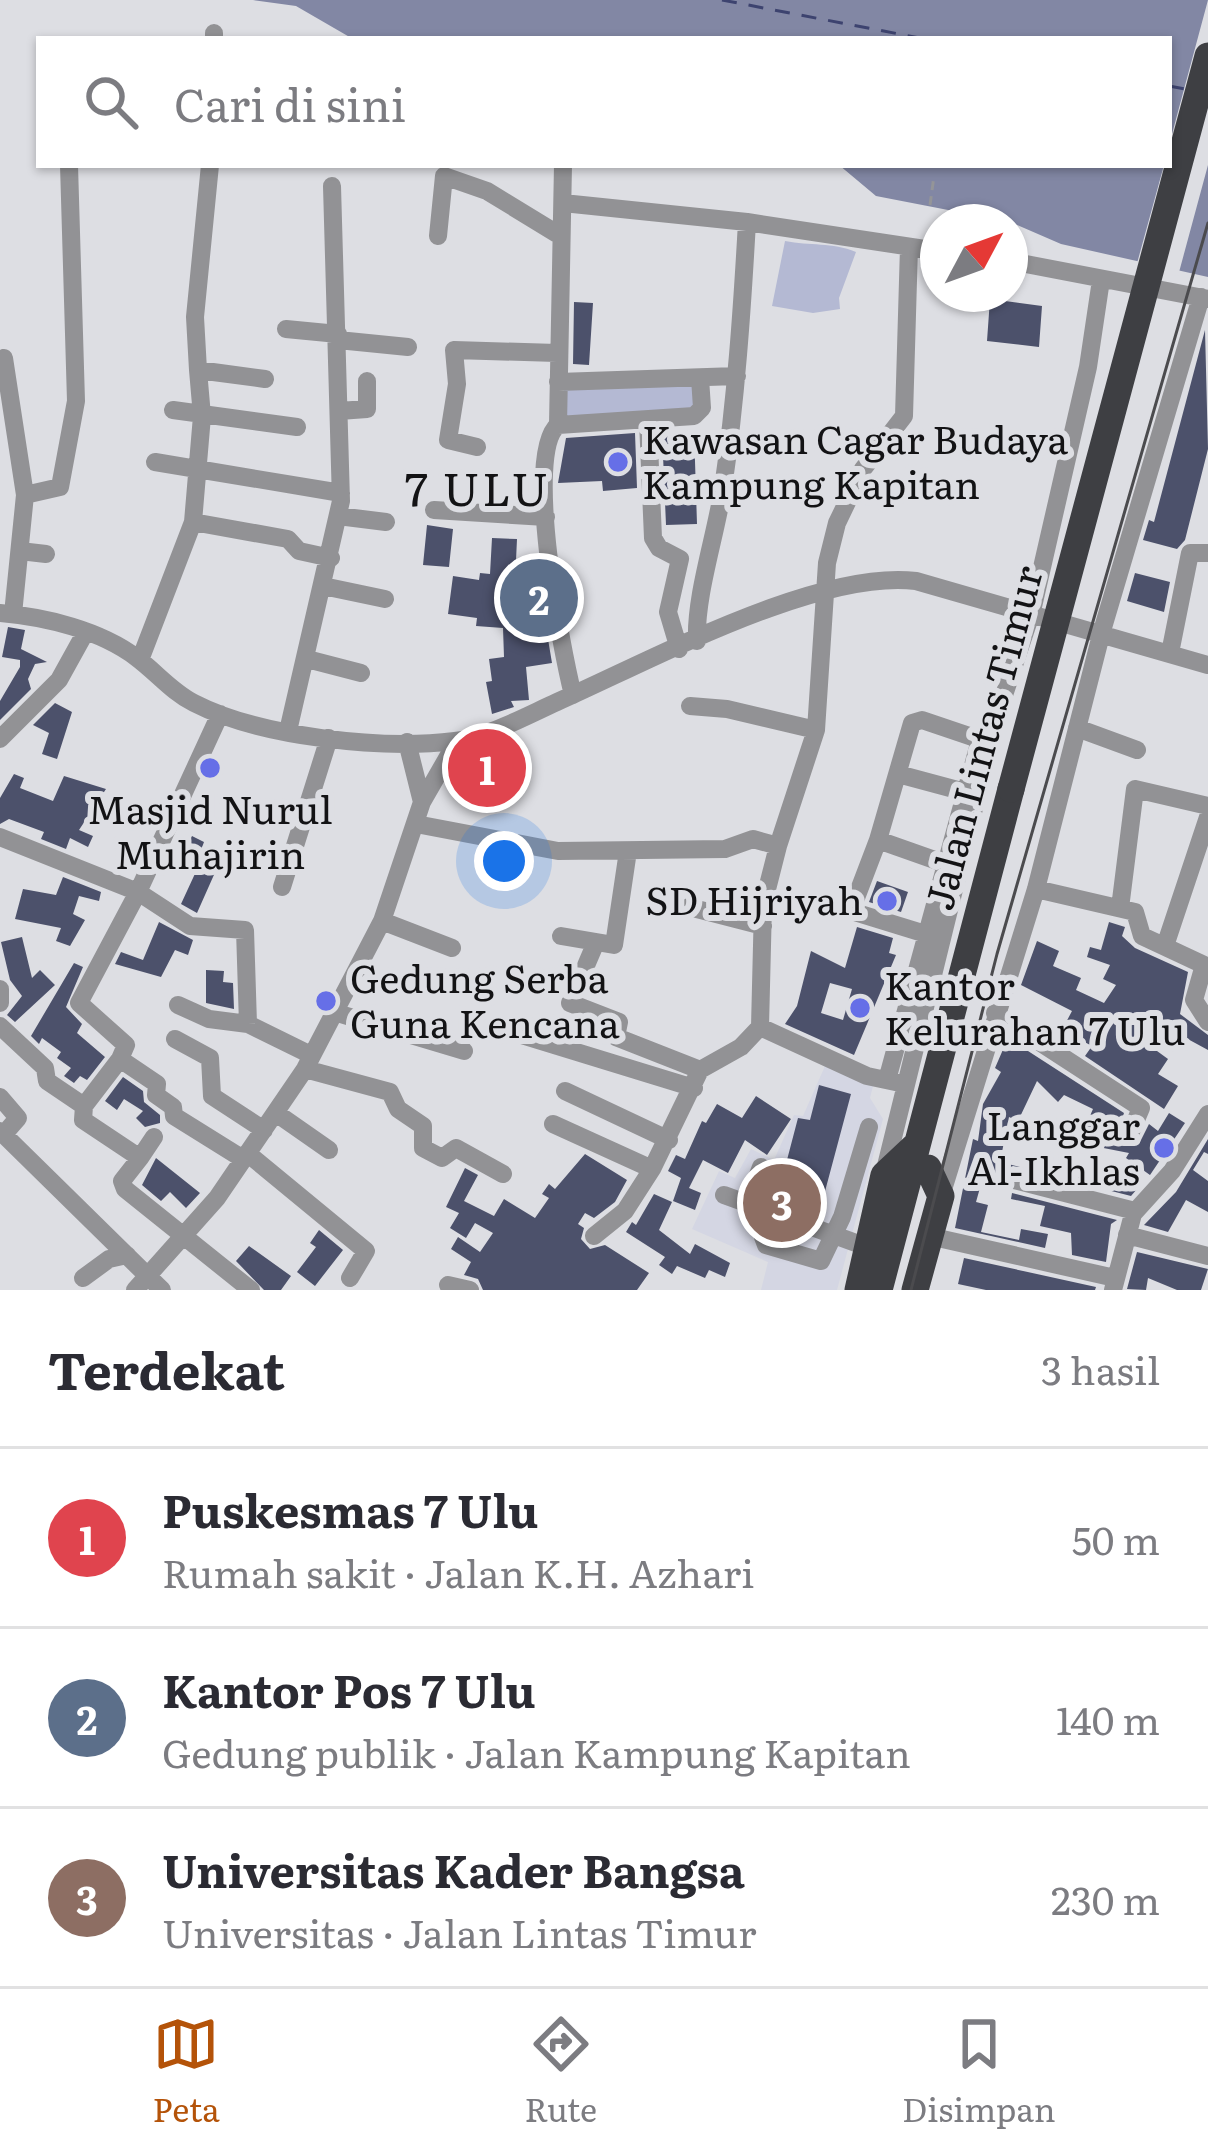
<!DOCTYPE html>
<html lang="id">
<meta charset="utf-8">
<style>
body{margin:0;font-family:Literata,serif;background:#f7f7f7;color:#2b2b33}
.compass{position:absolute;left:920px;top:204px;width:108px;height:108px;border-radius:50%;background:#fff;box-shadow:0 3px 9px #0004;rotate:49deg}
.you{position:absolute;left:504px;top:861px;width:42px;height:42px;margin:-30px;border:9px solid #fff;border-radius:50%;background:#1a73e8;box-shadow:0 0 0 18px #1a73e833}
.badge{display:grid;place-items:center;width:78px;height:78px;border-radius:50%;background:#b45309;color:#fff;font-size:39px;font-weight:700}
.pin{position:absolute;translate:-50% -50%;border:6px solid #fff;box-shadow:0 3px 12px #0006}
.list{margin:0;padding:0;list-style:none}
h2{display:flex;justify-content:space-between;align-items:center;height:156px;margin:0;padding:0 48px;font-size:51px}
h2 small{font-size:39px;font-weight:400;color:#7c7c81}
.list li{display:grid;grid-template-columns:78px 1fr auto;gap:36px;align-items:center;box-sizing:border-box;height:180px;padding:0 48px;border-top:3px solid #e1e1e2}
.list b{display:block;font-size:45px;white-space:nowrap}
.list p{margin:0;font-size:39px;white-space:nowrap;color:#7c7c81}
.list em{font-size:39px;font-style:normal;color:#7c7c81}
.icon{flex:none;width:66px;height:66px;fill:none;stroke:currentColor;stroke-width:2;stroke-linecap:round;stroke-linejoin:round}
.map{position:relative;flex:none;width:1208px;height:1290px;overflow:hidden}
.search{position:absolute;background:#fff;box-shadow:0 3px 9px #0004;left:36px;right:36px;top:36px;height:132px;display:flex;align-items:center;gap:30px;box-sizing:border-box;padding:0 42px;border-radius:0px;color:#7c7c81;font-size:45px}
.sheet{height:696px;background:#fff}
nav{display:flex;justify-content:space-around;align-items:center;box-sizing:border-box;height:168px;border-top:3px solid #e1e1e2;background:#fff;font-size:33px;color:#7c7c81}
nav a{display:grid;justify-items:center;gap:6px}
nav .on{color:#b45309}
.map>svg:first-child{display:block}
.built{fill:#d4d6e3}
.green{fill:#b4b9d3}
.water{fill:#8287a4}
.pier{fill:#dddee3}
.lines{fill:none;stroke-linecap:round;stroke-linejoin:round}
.ferry{stroke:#3d436f;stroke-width:3;stroke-dasharray:15 12;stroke-linecap:butt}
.building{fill:#4c516b;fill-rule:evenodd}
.path{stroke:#949598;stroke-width:3;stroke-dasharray:9 6;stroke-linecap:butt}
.minor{stroke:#929295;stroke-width:18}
.highway{stroke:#3e3f43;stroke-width:27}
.tram{stroke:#4b4b4e;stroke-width:3}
.highway-bridge{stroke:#3e3f43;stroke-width:27}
.poi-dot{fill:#666fe7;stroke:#dddee3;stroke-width:4.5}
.labels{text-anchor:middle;stroke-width:12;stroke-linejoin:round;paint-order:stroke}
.poi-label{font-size:39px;fill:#131315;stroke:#dddee3;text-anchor:start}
.street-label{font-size:39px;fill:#131315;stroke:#dddee3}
.quarter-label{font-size:45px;letter-spacing:3px;fill:#131315;stroke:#dddee3}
</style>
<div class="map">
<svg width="1208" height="1290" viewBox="0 0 1208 1290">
<rect width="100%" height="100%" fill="#dddee3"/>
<path class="built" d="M825,1066L873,1086L870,1098L883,1119L837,1290H761L768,1262L692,1229L719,1171L735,1178L751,1149L774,1160L794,1115L803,1116Z"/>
<path class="green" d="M785,241C810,246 832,242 856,252L839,298L840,309L813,313L772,306Z
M694,384L695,410L567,421L564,390Z"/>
<path class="water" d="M253,0H1208V277L1061,244L1010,222L876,196L839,165H1169V39H353L296,6Z"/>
<path class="pier" d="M1208,0V165L1178,276L1136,267L1164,165H1169V145Z"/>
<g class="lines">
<path class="ferry" d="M722,0L925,39
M1169,86L1185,89"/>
</g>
<path class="building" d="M990,299L1042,306L1039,347L987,341Z
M574,302L593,303L589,365L573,364Z
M1205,330L1208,449L1185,540L1177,549L1143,540L1149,520L1154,522Z
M694,430L697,524L666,525L662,432Z
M635,433L637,488L603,491L602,481L558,483L566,438Z
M427,525L453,529L449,567L423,565Z
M492,538L517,539L515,582L538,579L552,663L526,667L529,700L511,701L514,707L492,714L486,682L492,681L489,659L504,657L503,628L476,626L477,618L448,614L453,576L479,580L480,573L490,574Z
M1135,573L1170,582L1164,612L1127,601Z
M8,627L25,630L21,649L47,662L35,664L28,679L31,689L0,720V701L20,667V660L2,657Z
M55,703L72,712L57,759L42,754L49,733L33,725Z
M500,756L505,784L482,787L470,761Z
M14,774L24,778L20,788L53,801L64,776L106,789L79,830L93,836L88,847L70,838L66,849L41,839L44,832L9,819L0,824V798Z
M192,836L204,842L201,850L221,859L197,913L181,904L199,865L182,857Z
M63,877L101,892L99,901L79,896L73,914L85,920L70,946L56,941L61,928L15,919L23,889L56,895Z
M877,881L908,892L901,912L869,902Z
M159,922L193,940L188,955L175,950L161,977L115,964L121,952L143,960Z
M1109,922L1125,927L1122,936L1135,948L1188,972L1180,1014L1208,1035V1050L1173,1031L1157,1051L1168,1059L1158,1074L1178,1086L1164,1109L1085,1056L1092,1046L1062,1030L1072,1011L1021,985L1037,941L1059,951L1053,966L1081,978L1076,990L1104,1003L1116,985L1103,979L1110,965L1087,957L1090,947L1101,950Z
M857,927L893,938L889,953L896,955L854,1055L785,1024L797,1006L811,951L845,968ZM830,983L852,989L843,1020L821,1013Z
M22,937L32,978L40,970L55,985L15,1022L7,1015L22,996L10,980L1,942Z
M74,963L83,967L66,1007L82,1024L77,1033L105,1057L87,1080L80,1076L74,1083L64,1076L71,1068L57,1058L61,1052L42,1038L39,1044L31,1036Z
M206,970L224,971L223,982L233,983L234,1009L206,1003Z
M1008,1038L1124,1113L1117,1134L1124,1146L1139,1144L1149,1124L1158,1131L1169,1113L1185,1123L1150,1175L1126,1158L1129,1153L1078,1143L1093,1109L1064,1095L1058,1102L1037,1081L1018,1121L1009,1117L1000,1162L1063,1178L1067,1163L1143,1182L1131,1196L1013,1166L998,1174L985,1170L976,1202L988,1205L981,1232L1019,1240L1021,1229L1048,1234L1045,1248L955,1228L973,1139L978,1141L983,1104L1001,1072L995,1068Z
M123,1077L143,1091L144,1102L160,1115V1123L145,1127L136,1118L143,1111L124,1099L117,1110L105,1101Z
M819,1085L851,1094L820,1210L777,1198L798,1118L810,1120Z
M756,1096L791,1119L767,1155L745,1140L728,1173L703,1160L689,1188L701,1193L695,1210L673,1201L681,1178L668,1171L676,1155L685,1159L702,1121L706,1123L717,1104L742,1118Z
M1208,1139V1154L1204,1152L1193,1170L1208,1181V1212L1186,1200L1168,1232L1144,1225L1176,1192Z
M585,1154L627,1180L615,1202L594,1218L585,1213L578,1224L584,1228L581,1239L590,1249L605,1245L649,1273L637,1290H483L478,1279L464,1275L471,1262L451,1249L458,1237L480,1252L493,1233L475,1223L466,1238L450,1228L459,1213L446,1207L465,1168L478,1175L464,1201L494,1216L504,1199L535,1218L549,1198L542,1194L549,1184L555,1189Z
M156,1158L200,1193L186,1208L170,1192L161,1201L142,1185Z
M1012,1193L1117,1220L1111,1224L1106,1262L1072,1255L1071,1233L1040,1226L1045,1206L1011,1199Z
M654,1194L672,1202L659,1230L690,1254L695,1244L730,1263L725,1277L709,1270L705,1278L677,1266L672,1274L659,1265L665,1257L626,1232L632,1222L636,1225Z
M319,1230L343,1250L315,1286L297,1272L316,1247L310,1243Z
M249,1246L291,1276L281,1290H264L236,1261Z
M1137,1252L1208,1269L1201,1290H1177L1148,1278L1146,1290L1127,1289Z
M964,1258L1096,1287L1095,1290H986L958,1284Z"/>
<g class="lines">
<path class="path" d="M930,205L934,176"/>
<path class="minor" d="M214,39V33
M563,165L558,425C523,453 562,651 573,695
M563,203L747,222L938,251
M438,236L444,176L487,191L559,235
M1010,261L1208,299
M286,329L338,334
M338,340L408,347
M4,358L25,495L13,614
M198,370L195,317L210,165
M558,382L737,376
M173,410L297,427
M339,411L367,409V381
M648,421L653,538L659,548L680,559L668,612L679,649
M558,425L694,416L702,408L700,378
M477,447L448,440L457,384L454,350L557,353
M155,462L341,493
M25,495L60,487L76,401L69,165
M434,510L546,517
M338,516L386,522
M193,522L288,539L299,551L331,558
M20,551L46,554
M323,586L385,599
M0,613C46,617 100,630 137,658C157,673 172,692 194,703C260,737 382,750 455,741C488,737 526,716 557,702C650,661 818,569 916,581L1208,665
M697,641C695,596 716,535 723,488C736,399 742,311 747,222
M1170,653L1190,553H1208
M307,659L361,673
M140,660L193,522L202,416L198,370L265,379
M690,706L727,709L816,730
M220,714L138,892L79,1003L126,1045L120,1059L157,1084L156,1095L173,1107L174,1116L243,1159
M1077,728L1137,750
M288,731L341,501L332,186
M0,739L59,680L85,633
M407,742L422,802
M898,774L965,792
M416,824L558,851L725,849L753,839L778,846L763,905L760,1027L741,1047L700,1070L616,1037L619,1022L570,1003L596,942
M0,837L138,892L190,926L245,930L248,1024L311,1055
M878,840L851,911L929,935
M778,846L816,730L827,563L837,523L863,469L904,416L909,247
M946,864L878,840L912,723L922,720L990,743
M282,887L329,738
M1036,889L1135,912L1142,936L1204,965L1194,1000L1208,1022
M689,907L763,926
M1120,908L1135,789L1208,806
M382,921L452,948
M561,936L614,945L628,851
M1165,946L1208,817
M0,989V1003
M178,1005L209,1019L248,1024
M337,1013L464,1051
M995,1013L1141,1108L1130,1134
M0,1026L45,1068L47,1081L84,1106L120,1059
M760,1027L867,1076L900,1083
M518,1034L694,1088
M175,1039L210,1058L212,1096L264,1130
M305,1069L390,1092L398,1109L423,1126V1148L442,1158L456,1148L503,1174
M887,1080L980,740L996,719
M565,1091L669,1140
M0,1097L18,1118L4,1134
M84,1106L83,1120L140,1158L122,1181L125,1189L251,1290
M276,1113L329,1150
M553,1124L652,1169L700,1070
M0,1131L162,1290
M247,1153L366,1251L350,1278
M140,1158L154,1137
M885,1170L996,719L1032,611L1088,367L1101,280
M1010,1179L1135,1211
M724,1195L867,1247
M941,1196L1036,889L1102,631L1201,297
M747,1204L761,1167
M773,1213L763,1237L766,1245L821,1261L842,1217L869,1127
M1127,1235L1208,1256
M594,1236L625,1211L652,1169
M929,1236L1115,1278
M83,1278L109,1259L127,1255
M448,1285L470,1290
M135,1290L217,1198L305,1069L382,921L422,802L457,741
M1113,1290L1133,1214L1172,1171L1208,1114"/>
<path class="highway" d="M858,1290L884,1175L917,1144
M879,1290L1011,789
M915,1290L941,1196L928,1168"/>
<path class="tram" d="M911,1290L997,954L1208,223"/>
<path class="highway-bridge" d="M1011,789L1208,56"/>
</g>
<g class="poi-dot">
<circle cx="618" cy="462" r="12"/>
<circle cx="210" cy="768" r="12"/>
<circle cx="887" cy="901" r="12"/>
<circle cx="326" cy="1001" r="12"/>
<circle cx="860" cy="1008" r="12"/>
<circle cx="1164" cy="1148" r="12"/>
</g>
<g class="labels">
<g class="poi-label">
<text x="642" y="454">Kawasan Cagar Budaya<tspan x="642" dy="45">Kampung Kapitan</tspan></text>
<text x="210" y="824" text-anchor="middle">Masjid Nurul<tspan x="210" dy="45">Muhajirin</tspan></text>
<text x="863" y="915" text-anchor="end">SD Hijriyah</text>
<text x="350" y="993">Gedung Serba<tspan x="350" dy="45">Guna Kencana</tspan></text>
<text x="884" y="1000">Kantor<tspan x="884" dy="45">Kelurahan 7 Ulu</tspan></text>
<text x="1140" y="1140" text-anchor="end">Langgar<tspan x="1140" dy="45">Al-Ikhlas</tspan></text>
</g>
<g class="street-label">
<text transform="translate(984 738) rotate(-75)" y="14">Jalan Lintas Timur</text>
</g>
<g class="quarter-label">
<text x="478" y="506">7 ULU</text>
</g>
</g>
</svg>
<svg class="compass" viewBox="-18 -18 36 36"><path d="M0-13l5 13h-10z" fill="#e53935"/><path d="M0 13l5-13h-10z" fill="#7c7c81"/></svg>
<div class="you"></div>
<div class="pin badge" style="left:487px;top:768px;background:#e0444e">1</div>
<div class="pin badge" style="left:539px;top:598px;background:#5c6f8a">2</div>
<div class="pin badge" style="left:782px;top:1203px;background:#8d6e63">3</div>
<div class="search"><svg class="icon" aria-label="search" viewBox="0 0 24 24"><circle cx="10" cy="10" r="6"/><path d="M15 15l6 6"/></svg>Cari di sini</div>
</div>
<section class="sheet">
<h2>Terdekat<small>3 hasil</small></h2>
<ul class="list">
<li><span class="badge" style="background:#e0444e">1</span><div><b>Puskesmas 7 Ulu</b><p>Rumah sakit · Jalan K.H. Azhari</p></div><em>50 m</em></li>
<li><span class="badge" style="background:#5c6f8a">2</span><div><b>Kantor Pos 7 Ulu</b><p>Gedung publik · Jalan Kampung Kapitan</p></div><em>140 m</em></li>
<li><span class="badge" style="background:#8d6e63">3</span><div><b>Universitas Kader Bangsa</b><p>Universitas · Jalan Lintas Timur</p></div><em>230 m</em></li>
</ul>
</section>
<nav>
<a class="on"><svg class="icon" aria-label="map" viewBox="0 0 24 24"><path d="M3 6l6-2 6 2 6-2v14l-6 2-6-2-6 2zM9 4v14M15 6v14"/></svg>Peta</a>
<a><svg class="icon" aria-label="directions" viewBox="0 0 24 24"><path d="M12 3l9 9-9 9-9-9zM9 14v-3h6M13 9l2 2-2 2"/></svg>Rute</a>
<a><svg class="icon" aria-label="saved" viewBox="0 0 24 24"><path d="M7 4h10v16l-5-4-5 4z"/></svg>Disimpan</a>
</nav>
